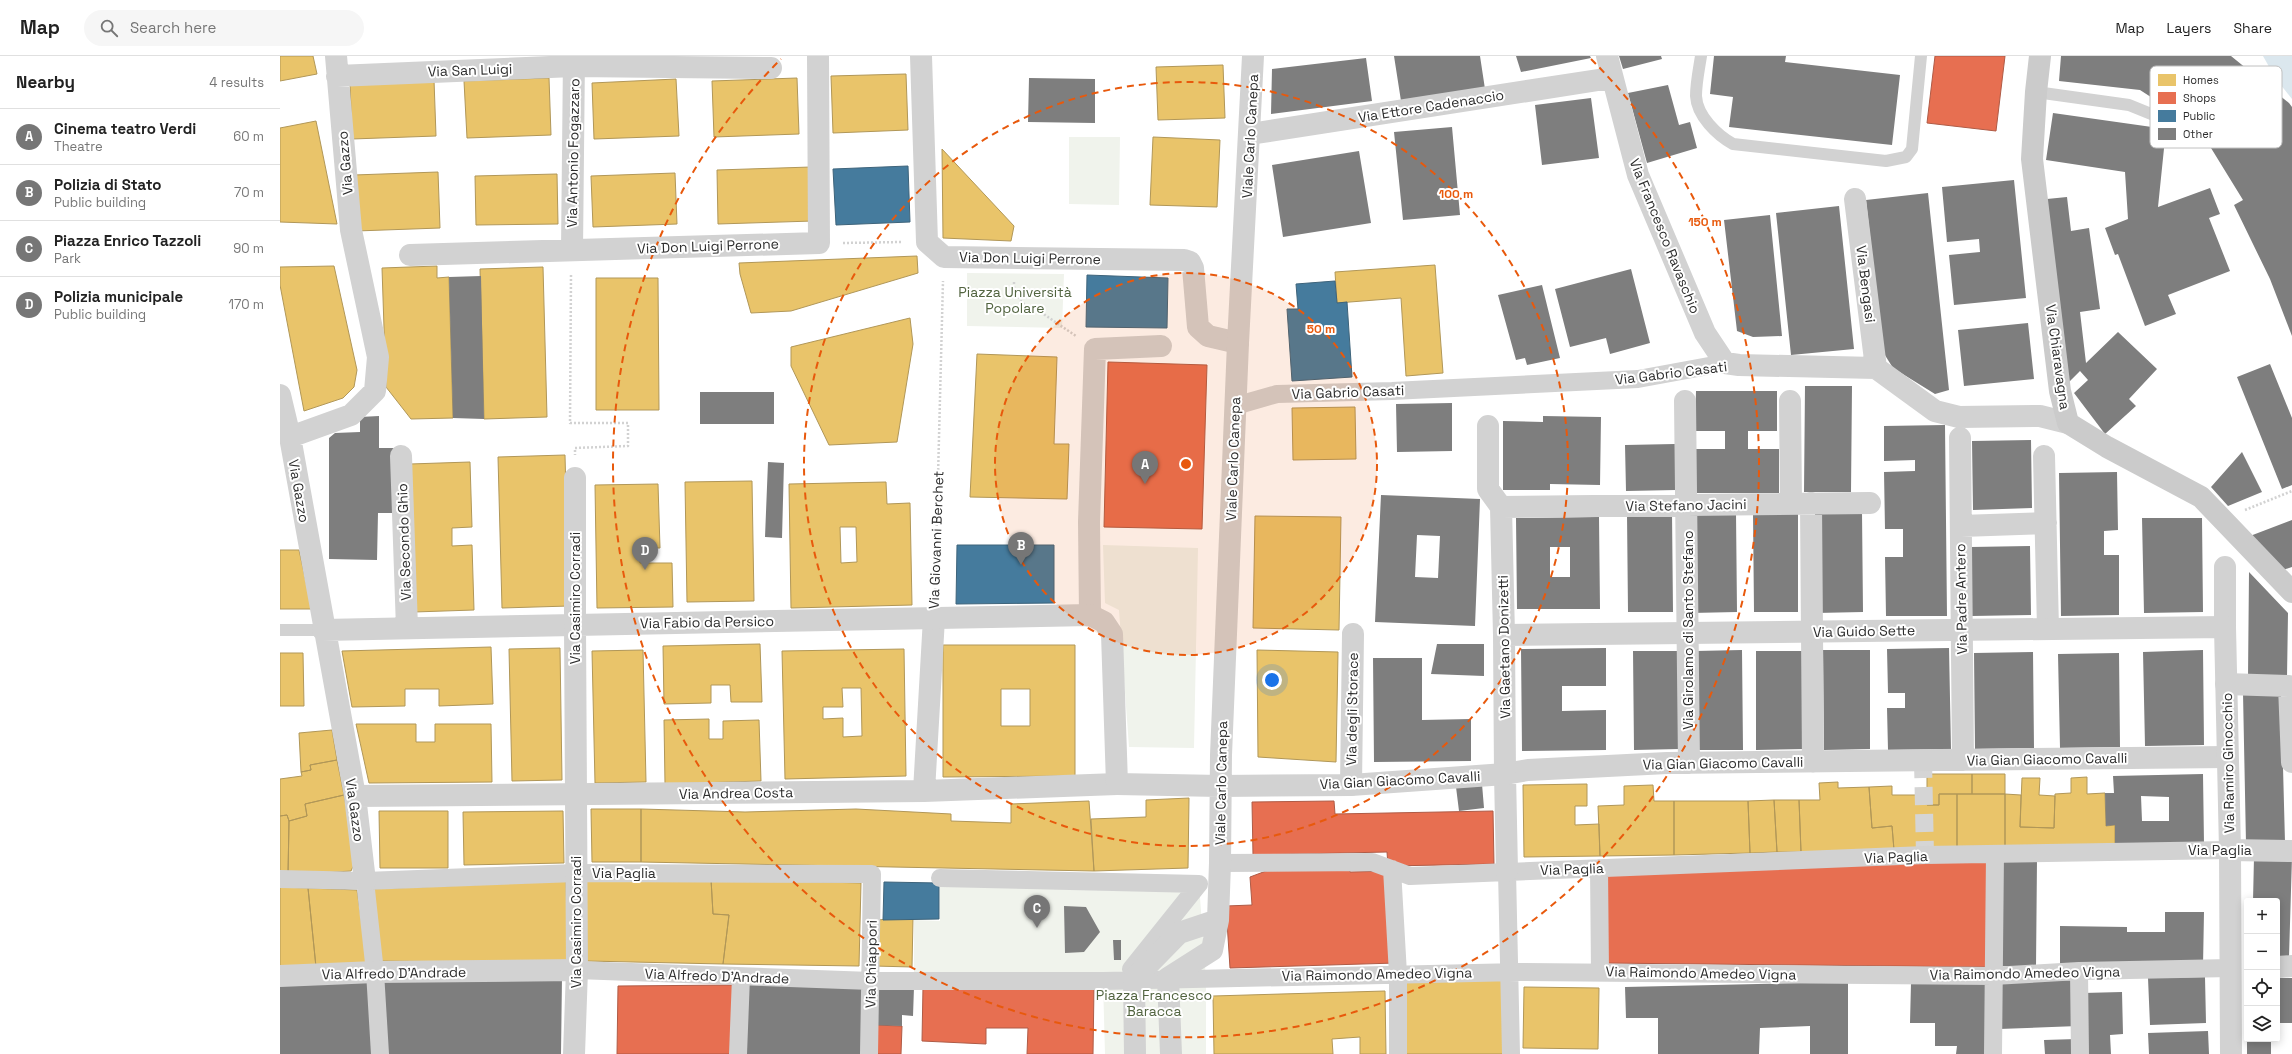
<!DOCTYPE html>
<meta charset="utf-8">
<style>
body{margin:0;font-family:"Space Grotesk",sans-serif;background:#f6f6f6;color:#222}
.controls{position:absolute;right:12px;bottom:12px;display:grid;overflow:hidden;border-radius:4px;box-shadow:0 2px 10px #0003}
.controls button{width:36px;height:36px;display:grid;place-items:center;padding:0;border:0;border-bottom:1px solid #e0e0e0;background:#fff;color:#222;font:20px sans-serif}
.you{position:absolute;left:992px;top:624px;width:14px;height:14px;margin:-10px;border:3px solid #fff;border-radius:50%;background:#1a73e8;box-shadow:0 0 0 6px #1a73e833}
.badge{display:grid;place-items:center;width:26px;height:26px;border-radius:50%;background:#767676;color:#fff;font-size:13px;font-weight:700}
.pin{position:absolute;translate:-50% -33px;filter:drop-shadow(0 1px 2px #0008)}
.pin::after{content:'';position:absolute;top:21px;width:14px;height:12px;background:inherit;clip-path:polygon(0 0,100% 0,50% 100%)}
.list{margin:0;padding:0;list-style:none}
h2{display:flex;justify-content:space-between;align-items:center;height:52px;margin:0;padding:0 16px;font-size:17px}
h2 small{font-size:13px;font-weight:400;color:#767676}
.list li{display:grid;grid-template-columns:26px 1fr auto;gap:12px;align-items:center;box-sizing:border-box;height:56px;padding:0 16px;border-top:1px solid #e0e0e0}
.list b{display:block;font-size:15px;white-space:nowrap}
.list p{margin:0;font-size:13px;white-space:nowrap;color:#767676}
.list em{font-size:13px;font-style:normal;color:#767676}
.icon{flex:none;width:22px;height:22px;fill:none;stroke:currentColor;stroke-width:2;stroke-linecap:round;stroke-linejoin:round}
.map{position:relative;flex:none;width:2012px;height:998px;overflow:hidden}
header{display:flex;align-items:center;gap:24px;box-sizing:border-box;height:56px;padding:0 20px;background:#fff;border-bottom:1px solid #e0e0e0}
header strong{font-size:19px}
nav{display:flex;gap:22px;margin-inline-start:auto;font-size:14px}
.search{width:280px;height:36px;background:#f6f6f6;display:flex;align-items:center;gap:10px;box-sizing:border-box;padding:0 14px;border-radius:22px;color:#767676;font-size:15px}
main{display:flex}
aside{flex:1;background:#fff}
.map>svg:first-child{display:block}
.green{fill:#f0f3ec}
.water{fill:#dbe7ee}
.homes{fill:#e9c46a;stroke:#b19758;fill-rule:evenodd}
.shops{fill:#e76f51;stroke:#af5b46}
.public{fill:#457b9d;stroke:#3e647b}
.building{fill:#7e7e7e;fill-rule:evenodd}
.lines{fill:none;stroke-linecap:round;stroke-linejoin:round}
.pedestrian-tunnel{stroke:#d5d5d5;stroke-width:18;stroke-dasharray:18 9;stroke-linecap:butt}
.path{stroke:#d2d2d2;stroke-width:2.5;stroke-dasharray:2 2;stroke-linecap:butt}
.service{stroke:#d2d2d2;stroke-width:12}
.pedestrian{stroke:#d2d2d2;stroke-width:18}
.minor{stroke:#d2d2d2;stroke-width:22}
.tertiary{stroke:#d2d2d2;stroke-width:22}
.secondary{stroke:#cbcbcb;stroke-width:22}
.ring{fill:none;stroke:#e8590c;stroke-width:2;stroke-dasharray:7 5}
.labels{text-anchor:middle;stroke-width:4;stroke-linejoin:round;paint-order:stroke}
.street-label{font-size:14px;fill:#2d2d2d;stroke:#fff}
.park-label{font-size:14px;fill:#526440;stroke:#fff}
.key{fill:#fff;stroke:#c0c0c0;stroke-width:1}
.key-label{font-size:11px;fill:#2d2d2d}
.centre{fill:#e8590c;stroke:#fff;stroke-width:2}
.ring-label{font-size:12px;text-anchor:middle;font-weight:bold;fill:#e8590c;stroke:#fff;stroke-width:4;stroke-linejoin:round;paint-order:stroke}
</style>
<header>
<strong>Map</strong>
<div class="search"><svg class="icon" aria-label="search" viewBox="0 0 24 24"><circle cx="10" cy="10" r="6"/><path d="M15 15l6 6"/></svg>Search here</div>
<nav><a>Map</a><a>Layers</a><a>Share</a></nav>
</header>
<main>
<aside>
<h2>Nearby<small>4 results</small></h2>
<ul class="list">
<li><span class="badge">A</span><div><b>Cinema teatro Verdi</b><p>Theatre</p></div><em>60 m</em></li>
<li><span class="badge">B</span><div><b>Polizia di Stato</b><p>Public building</p></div><em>70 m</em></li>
<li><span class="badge">C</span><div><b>Piazza Enrico Tazzoli</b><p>Park</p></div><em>90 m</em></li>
<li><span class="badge">D</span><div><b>Polizia municipale</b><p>Public building</p></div><em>170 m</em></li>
</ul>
</aside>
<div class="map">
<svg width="2012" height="998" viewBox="0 0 2012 998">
<rect width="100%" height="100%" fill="#fff"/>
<path class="green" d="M789,81H840L839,149L789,148Z
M687,217L784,218L782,272L687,270Z
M823,489L918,492L914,692L849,691L839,554L825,547Z
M660,822L919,828L926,923V998H825L823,925L634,924V864L660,865Z"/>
<path class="water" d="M1983,0H2012V43L1996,23Z"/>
<path class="homes" d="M0,0H33L37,18L0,25Z
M943,9L945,62L878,64L876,11Z
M626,18L628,74L553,77L551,20Z
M269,22L271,79L187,82L184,25Z
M517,22L519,78L434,81L432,25Z
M396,23L399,80L314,83L312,27Z
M154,24L156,80L72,83L70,27Z
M36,65L57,168L0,166V72Z
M873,81L940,84L937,151L870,149Z
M662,93L734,170L731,185L663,182Z
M531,111L533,165L438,168L437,114Z
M158,116L160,172L76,175L74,119Z
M395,117L397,168L313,171L311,120Z
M277,118L278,168L196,169L195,120Z
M637,200L638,217L511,255L471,257L460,218L459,207Z
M1155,209L1163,317L1126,320L1121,242L1057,247L1055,216Z
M54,210L77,314L74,331L63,342L24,355L0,229V211Z
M157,210V222L169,221L173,362L131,363L106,331L102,212Z
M263,211L267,361L204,363L200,213Z
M316,222H378L379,354H316Z
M630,262L633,288L617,386L549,389L511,310V291Z
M697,298L777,301L774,388H789L787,443L690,441Z
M1075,351L1076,403L1013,404L1012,352Z
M285,399L289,550L222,552L218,401Z
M190,406L192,471L172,472V490L192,489L194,554L134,556L130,408Z
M472,425L474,545L407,546L405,426Z
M606,426L607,448L630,447L632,549L511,552L509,428ZM560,471H576L577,506L561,507Z
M378,428L380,492H360V507H392L393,551L317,552L315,429Z
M975,460L1061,461L1059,574L973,572Z
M0,494H19L32,553H0Z
M480,588L482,646H451L450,629H431V647L384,648L383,590Z
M663,589H795V720L663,721ZM721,633H750V670H721Z
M211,591L213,648L159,650V633H125V650L72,651L62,595Z
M280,592L282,724L232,725L229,593Z
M624,593L626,720L505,723L502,595ZM562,632H581L582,680L563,681V662L543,663V651H563Z
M363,594L366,726L315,727L312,595Z
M977,594L1058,596L1056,706L978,701Z
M0,597H23L24,650H0Z
M429,663V683H443V665L479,664L481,725L385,728L384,664Z
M76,668H136V686H155V668H211L212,726L89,727Z
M52,674L57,704L30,709L31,714L21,716L19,677Z
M57,704L64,739L25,748L27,760L9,765L7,759L0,760V723L22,720L21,716L31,714L30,709Z
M1647,718H1692V738H1659V749H1647Z
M1692,718H1725V738H1692Z
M1807,721V738L1825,737L1826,770L1835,769V789L1725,792V738L1741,739L1740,771L1774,772L1775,738L1791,737V722Z
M1742,722H1760L1759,739L1775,740L1774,772L1740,771Z
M1558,726V732L1589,731L1592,772L1612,770L1614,794L1521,796L1519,744H1540L1539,727Z
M1307,728V750H1295V769L1319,768L1320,800L1244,801L1243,729Z
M1373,729L1374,745H1394V799L1320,800L1318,750L1344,749V730Z
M1612,730V739H1647V749H1659V738H1677V793L1614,794L1612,770L1592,772L1589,731Z
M1677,738H1725V792L1677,793Z
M64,739L76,804L71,815L8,819L9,765L27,760L25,748Z
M909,742L908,812L814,815L811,763L866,761V744Z
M1494,744H1519L1521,796H1497Z
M1494,744L1497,796L1470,797L1468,745Z
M809,745L814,815L361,806V753L465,756L576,753L671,758V765L731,767V748Z
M1394,745H1468L1470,797L1394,799Z
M311,753H361V806H312Z
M99,755H168V812H100Z
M283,755L284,807L184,809L183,756Z
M7,759L9,765L8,819L0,820V760Z
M431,823L581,827L579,910L443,908L449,859L433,858Z
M431,823L433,858L449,859L443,908L307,905L306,825Z
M286,825L288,907L98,905L89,833Z
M0,831L28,832L36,911L0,912Z
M28,832L77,834L88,909L36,911Z
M633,862L632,911L594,910L595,864Z
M1121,921H1224L1223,998H1122Z
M1244,931L1319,932L1318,993L1243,992Z
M1105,935L1106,998H1080V981L1052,983L1053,998H934L933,940Z"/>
<path class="shops" d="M1655,0H1725L1716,75L1647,67Z
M828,306L927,309L922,473L824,471Z
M1054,745L1055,758L1213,755L1214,808L1108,810L1107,796L973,799L972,746Z
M1711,803L1710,911L1323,907L1322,818Z
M1069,811L1070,816L1110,815L1116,907L950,912L946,850L972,849L970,821L994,812Z
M454,929L451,998H337L338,930Z
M643,931H814L813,998H747L748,972H706V988L642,985Z
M593,969L622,970L621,998H592Z"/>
<path class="public" d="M628,110L630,166L556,169L553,113Z
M807,219L888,222L887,272L806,271Z
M1055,225L1057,247L1067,246L1072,321L1012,325L1007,253H1018L1016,228Z
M677,489H774V547L676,548Z
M604,826L659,827V863L603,864Z"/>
<path class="building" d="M1114,0H1200L1205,33L1121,45Z
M1236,0H1310L1311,2L1241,16Z
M1339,0H1381L1382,3L1343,13Z
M1434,0H1506L1505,6L1620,19L1612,89L1449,71L1453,41L1430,38Z
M1781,0H1951L2009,47L2012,51V280L1990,223L1954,149L1963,144L1931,92L1904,62L1928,36L1917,27L1891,54L1860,34L1779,25Z
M1086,2L1092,45L991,58L992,13Z
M749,22L815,23V67L748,66Z
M1388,29L1399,69L1410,66L1417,92L1367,107L1348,37Z
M1311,42L1319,102L1262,109L1255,49Z
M1773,57L1886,73L1878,151L1930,132L1940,158L1929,162L1950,215L1888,239L1896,258L1865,270L1838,198L1835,199L1825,172L1848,163L1845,116L1766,104Z
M1172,71L1180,159L1123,164L1114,76Z
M1079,95L1091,167L1003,181L992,109Z
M1734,124L1746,242L1674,249L1669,199L1700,196L1699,183L1667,186L1662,131Z
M1648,137L1669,334L1655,338L1613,312L1603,296L1586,144Z
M1787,141L1791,175L1809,172L1820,253L1800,256L1806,307L1838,276L1877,313L1849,343L1856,350L1825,378L1794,337L1808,324L1800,315L1788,327L1767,143Z
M1559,150L1574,293L1511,299L1496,157Z
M1490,159L1502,280L1473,281L1457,275L1444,164Z
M1351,213L1370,287L1330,298L1326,282L1290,291L1275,233Z
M201,220L204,363L173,362L169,221Z
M1262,229L1280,302L1247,309L1245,302L1236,304L1218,239Z
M1748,267L1754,323L1684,330L1678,274Z
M1990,308L2012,362V429L2002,433L1957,321Z
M1525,330H1572L1571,436H1524Z
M1416,335H1497V375H1468V393H1499V437H1416V393H1445V375H1415Z
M420,336H494V368H420Z
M1172,347V395L1117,396L1116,348Z
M99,360V392H114L118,457H98L97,504L49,503V382L55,377L80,376V361Z
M1263,360L1321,361L1320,429L1270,428V434H1223V365L1263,366Z
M1665,369L1667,560H1606L1605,501H1623V473H1605L1604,416L1635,415V404L1604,405V370Z
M1751,384L1752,452L1693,454L1692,385Z
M1395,388L1396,434L1346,435L1345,389Z
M1962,396L1982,436L1948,450L1931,431Z
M488,406L504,407L502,482L485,481Z
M1837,416L1838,474L1824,475V499H1839V559L1781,560L1779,417Z
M1101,439L1200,443L1195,570L1095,566ZM1137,479L1160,480L1158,522L1135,521Z
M1582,456L1583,556L1536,557L1535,457Z
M1392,457L1393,556H1348L1347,458Z
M1410,457H1456L1457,556L1411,557Z
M1473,457H1518V556H1474Z
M1319,461L1320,553H1237L1236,462ZM1270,491H1290V521H1270Z
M1862,462H1922L1923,556L1864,557Z
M2012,464V511L2003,514L1970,480Z
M1750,490L1751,559L1692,560L1691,491Z
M1969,516L2008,557L2007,621H1968Z
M1157,588H1204V620L1151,618Z
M1326,592V630H1282V655L1326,654V694L1242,695L1241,593Z
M1669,592L1671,693L1608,694L1607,652H1625V637H1608L1607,593Z
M1462,594L1463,694H1416V595Z
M1543,594H1590V693L1544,694Z
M1923,594L1924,689L1865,690L1863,596Z
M1353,595H1398L1399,693L1354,694Z
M1476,595H1525V693L1476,694Z
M1753,596L1754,692L1695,693L1694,597Z
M1839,597L1840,691L1780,692L1778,598Z
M1093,602H1142V664L1191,663V705L1094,706Z
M2001,636L2005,786L1966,787L1963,637Z
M1923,718L1924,788L1835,789V769L1826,770L1825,737H1834L1833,720ZM1861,740L1889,741V765H1862Z
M1202,728L1204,752L1179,755L1176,731Z
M1974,801H2012L2009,901H1997V845H1973Z
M1719,803H1757L1756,911L1717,910Z
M784,850L806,851L820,876L804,896L785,897Z
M1885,856H1924L1923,910L1780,908V870L1847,871V876H1885Z
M833,884H841V904H834Z
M282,921L281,998H105L101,923Z
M1925,921L1926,967L1870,969L1868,922Z
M88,922L93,998H0V926Z
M1997,922H2012V967H1997Z
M1965,923H1967V954H1966Z
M1796,924L1798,970L1719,973L1718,926Z
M1568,926V998H1530V970L1480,972L1479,998H1378V962H1346L1345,931Z
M1631,927H1709L1708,998H1676L1677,990H1655V967H1630Z
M469,929L588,930L586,998H465Z
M595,929L634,931L633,960L622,959V970L593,969Z
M1842,936L1843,978L1830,979L1831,998H1805L1803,937Z
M1928,975L1929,998H1869L1868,977Z
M1797,983V998H1765L1764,984Z
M1967,983H1991V998H1967Z"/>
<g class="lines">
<path class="pedestrian-tunnel" d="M1643,704L1645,799"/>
<path class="path" d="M563,187L622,186
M291,219L290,367H348V390L295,392V399
M734,226V233L742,247L759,255L796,280
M1965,454L2012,435
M655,538L663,225"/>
<path class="service" d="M1421,0C1419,13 1416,27 1416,40C1417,60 1437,79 1453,88L1606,105L1626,101L1632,93L1641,0
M1756,36L1849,49L1881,62
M0,574H43"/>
<path class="pedestrian" d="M955,350L997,338L1112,335L1358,323L1445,307
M940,807L1092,806L1130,820L1645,799L1950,794
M1319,812L1320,916
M1112,813L1118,918V998
M1227,815L1231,998
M660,822L919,828
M0,823L85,825L296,817L592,818L589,998
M85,825L95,916L100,998
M851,913L919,828
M297,914L591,925H823L1240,916L1713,920L1799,915L1951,912
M1799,915L1800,998
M458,998L461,921
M1713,998L1715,798"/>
<path class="minor" d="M641,0L647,186L664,201L904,204L910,206L913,212L918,271L928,280L958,287
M1327,0L1358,119L1425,277L1445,307L1459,309L1596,312L1655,355L1679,361L1760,360L1788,367
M57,20L294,10L491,12
M970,78L1331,22
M1575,143L1596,312
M292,194L294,0
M130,199L539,187L538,0
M0,339L10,381L75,740L85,825
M1405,345L1409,707
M1510,345L1511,447
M1208,370V433L1221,451L1224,579
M10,381L71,359L95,335L98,301L71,174L56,0
M1680,382L1683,704
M121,400L127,572
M1764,400L1768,573
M1531,447L1533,706
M1221,451L1590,447
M1681,470L1766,467
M1945,511V571
M810,559L809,466L815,293L881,290
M43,574L295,569V422
M1946,628L2009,630L2012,706
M1071,729L1073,578
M644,735L654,562
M75,740L644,735L837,728
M1950,794L1951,998
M1227,815L1225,718L1248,714L1387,707L1947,701
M1997,911L2012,910
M0,920L95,916L297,914L294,998"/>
<path class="tertiary" d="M297,914L295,569L810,559L824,566L832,578L837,728L940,730L1071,729L1225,718L1224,579L1945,571L1950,794L2012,795
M855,998L854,923L899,877L938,864
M891,998L888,922L932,894L938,864L940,807L941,699L958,287L973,0"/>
<path class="secondary" d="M1760,0L1756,36L1752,103L1780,335L1788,367L1827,391L1921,441L2012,536"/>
</g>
<circle cx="906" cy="408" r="191" fill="#e8590c" fill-opacity=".12"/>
<g class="ring">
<circle cx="906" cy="408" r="191"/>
<circle cx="906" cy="408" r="382"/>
<path d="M1311 3A573 573 0 1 1 501 3"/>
</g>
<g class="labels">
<g class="street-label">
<text transform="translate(190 14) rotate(-2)" y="5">Via San Luigi</text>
<text transform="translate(1151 50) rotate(-9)" y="5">Via Ettore Cadenaccio</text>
<text transform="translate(970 80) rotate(-87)" y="5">Viale Carlo Canepa</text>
<text transform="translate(293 97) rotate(-89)" y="5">Via Antonio Fogazzaro</text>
<text transform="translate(65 107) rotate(-95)" y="5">Via Gazzo</text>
<text transform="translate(1385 180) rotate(68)" y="5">Via Francesco Ravaschio</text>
<text transform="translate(428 190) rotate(-2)" y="5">Via Don Luigi Perrone</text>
<text transform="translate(750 202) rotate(1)" y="5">Via Don Luigi Perrone</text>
<text transform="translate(1586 228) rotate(83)" y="5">Via Bengasi</text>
<text transform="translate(1778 301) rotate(82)" y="5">Via Chiaravagna</text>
<text transform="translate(1391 317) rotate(-7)" y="5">Via Gabrio Casati</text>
<text transform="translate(1068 336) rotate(-2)" y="5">Via Gabrio Casati</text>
<text transform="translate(953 403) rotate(-88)" y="5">Viale Carlo Canepa</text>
<text transform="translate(19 435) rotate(80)" y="5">Via Gazzo</text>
<text transform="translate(1406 449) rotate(-1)" y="5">Via Stefano Jacini</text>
<text transform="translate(656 484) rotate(-88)" y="5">Via Giovanni Berchet</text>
<text transform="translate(124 486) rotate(-92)" y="5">Via Secondo Ghio</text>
<text transform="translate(295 542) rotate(-90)" y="5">Via Casimiro Corradi</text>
<text transform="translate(1681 543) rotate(-91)" y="5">Via Padre Antero</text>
<text transform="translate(427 566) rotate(-1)" y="5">Via Fabio da Persico</text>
<text transform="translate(1408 574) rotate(-90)" y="5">Via Girolamo di Santo Stefano</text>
<text transform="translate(1584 575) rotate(-1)" y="5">Via Guido Sette</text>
<text transform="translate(1224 591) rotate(-91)" y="5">Via Gaetano Donizetti</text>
<text transform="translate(1072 653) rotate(-89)" y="5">Via degli Storace</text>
<text transform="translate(1767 703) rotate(-1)" y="5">Via Gian Giacomo Cavalli</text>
<text transform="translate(1443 707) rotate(-1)" y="5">Via Gian Giacomo Cavalli</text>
<text transform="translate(1948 707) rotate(-91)" y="5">Via Ramiro Ginocchio</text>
<text transform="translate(1120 724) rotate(-3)" y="5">Via Gian Giacomo Cavalli</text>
<text transform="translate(941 727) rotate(-89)" y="5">Viale Carlo Canepa</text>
<text transform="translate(456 737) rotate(-1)" y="5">Via Andrea Costa</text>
<text transform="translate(75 754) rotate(82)" y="5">Via Gazzo</text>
<text x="1940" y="799">Via Paglia</text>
<text transform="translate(1616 801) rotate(-2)" y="5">Via Paglia</text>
<text transform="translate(1292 813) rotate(-2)" y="5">Via Paglia</text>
<text x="344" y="822">Via Paglia</text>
<text transform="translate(296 866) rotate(-90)" y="5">Via Casimiro Corradi</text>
<text transform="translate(591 908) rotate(-89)" y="5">Via Chiappori</text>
<text transform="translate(114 917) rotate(-1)" y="5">Via Alfredo D'Andrade</text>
<text transform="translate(1421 917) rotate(1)" y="5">Via Raimondo Amedeo Vigna</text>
<text transform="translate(1745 917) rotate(-1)" y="5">Via Raimondo Amedeo Vigna</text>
<text transform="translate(1097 918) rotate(-1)" y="5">Via Raimondo Amedeo Vigna</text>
<text transform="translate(437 920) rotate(2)" y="5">Via Alfredo D'Andrade</text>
</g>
<g class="park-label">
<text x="735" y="241">Piazza Università<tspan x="735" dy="16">Popolare</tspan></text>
<text x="874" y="944">Piazza Francesco<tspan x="874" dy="16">Baracca</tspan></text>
</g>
</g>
<rect x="1870" y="10" width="132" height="82" rx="6" class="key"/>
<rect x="1878" y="18" width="18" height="12" fill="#e9c46a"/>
<rect x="1878" y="36" width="18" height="12" fill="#e76f51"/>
<rect x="1878" y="54" width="18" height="12" fill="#457b9d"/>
<rect x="1878" y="72" width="18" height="12" fill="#7e7e7e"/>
<g class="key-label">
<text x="1903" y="28">Homes</text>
<text x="1903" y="46">Shops</text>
<text x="1903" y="64">Public</text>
<text x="1903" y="82">Other</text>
</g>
<circle cx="906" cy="408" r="6" class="centre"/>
<g class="ring-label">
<text x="1176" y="142">100 m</text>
<text x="1425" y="170">150 m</text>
<text x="1041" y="277">50 m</text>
</g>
</svg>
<div class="controls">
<button>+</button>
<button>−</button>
<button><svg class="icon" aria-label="locate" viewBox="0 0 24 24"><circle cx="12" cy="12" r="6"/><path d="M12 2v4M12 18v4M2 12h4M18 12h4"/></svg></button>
<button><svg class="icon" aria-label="layers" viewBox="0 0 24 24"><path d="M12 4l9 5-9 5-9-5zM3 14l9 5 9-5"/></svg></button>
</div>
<div class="you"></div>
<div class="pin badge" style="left:865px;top:428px">A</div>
<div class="pin badge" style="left:741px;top:509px">B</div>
<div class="pin badge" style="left:757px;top:872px">C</div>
<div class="pin badge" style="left:365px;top:514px">D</div>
</div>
</main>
